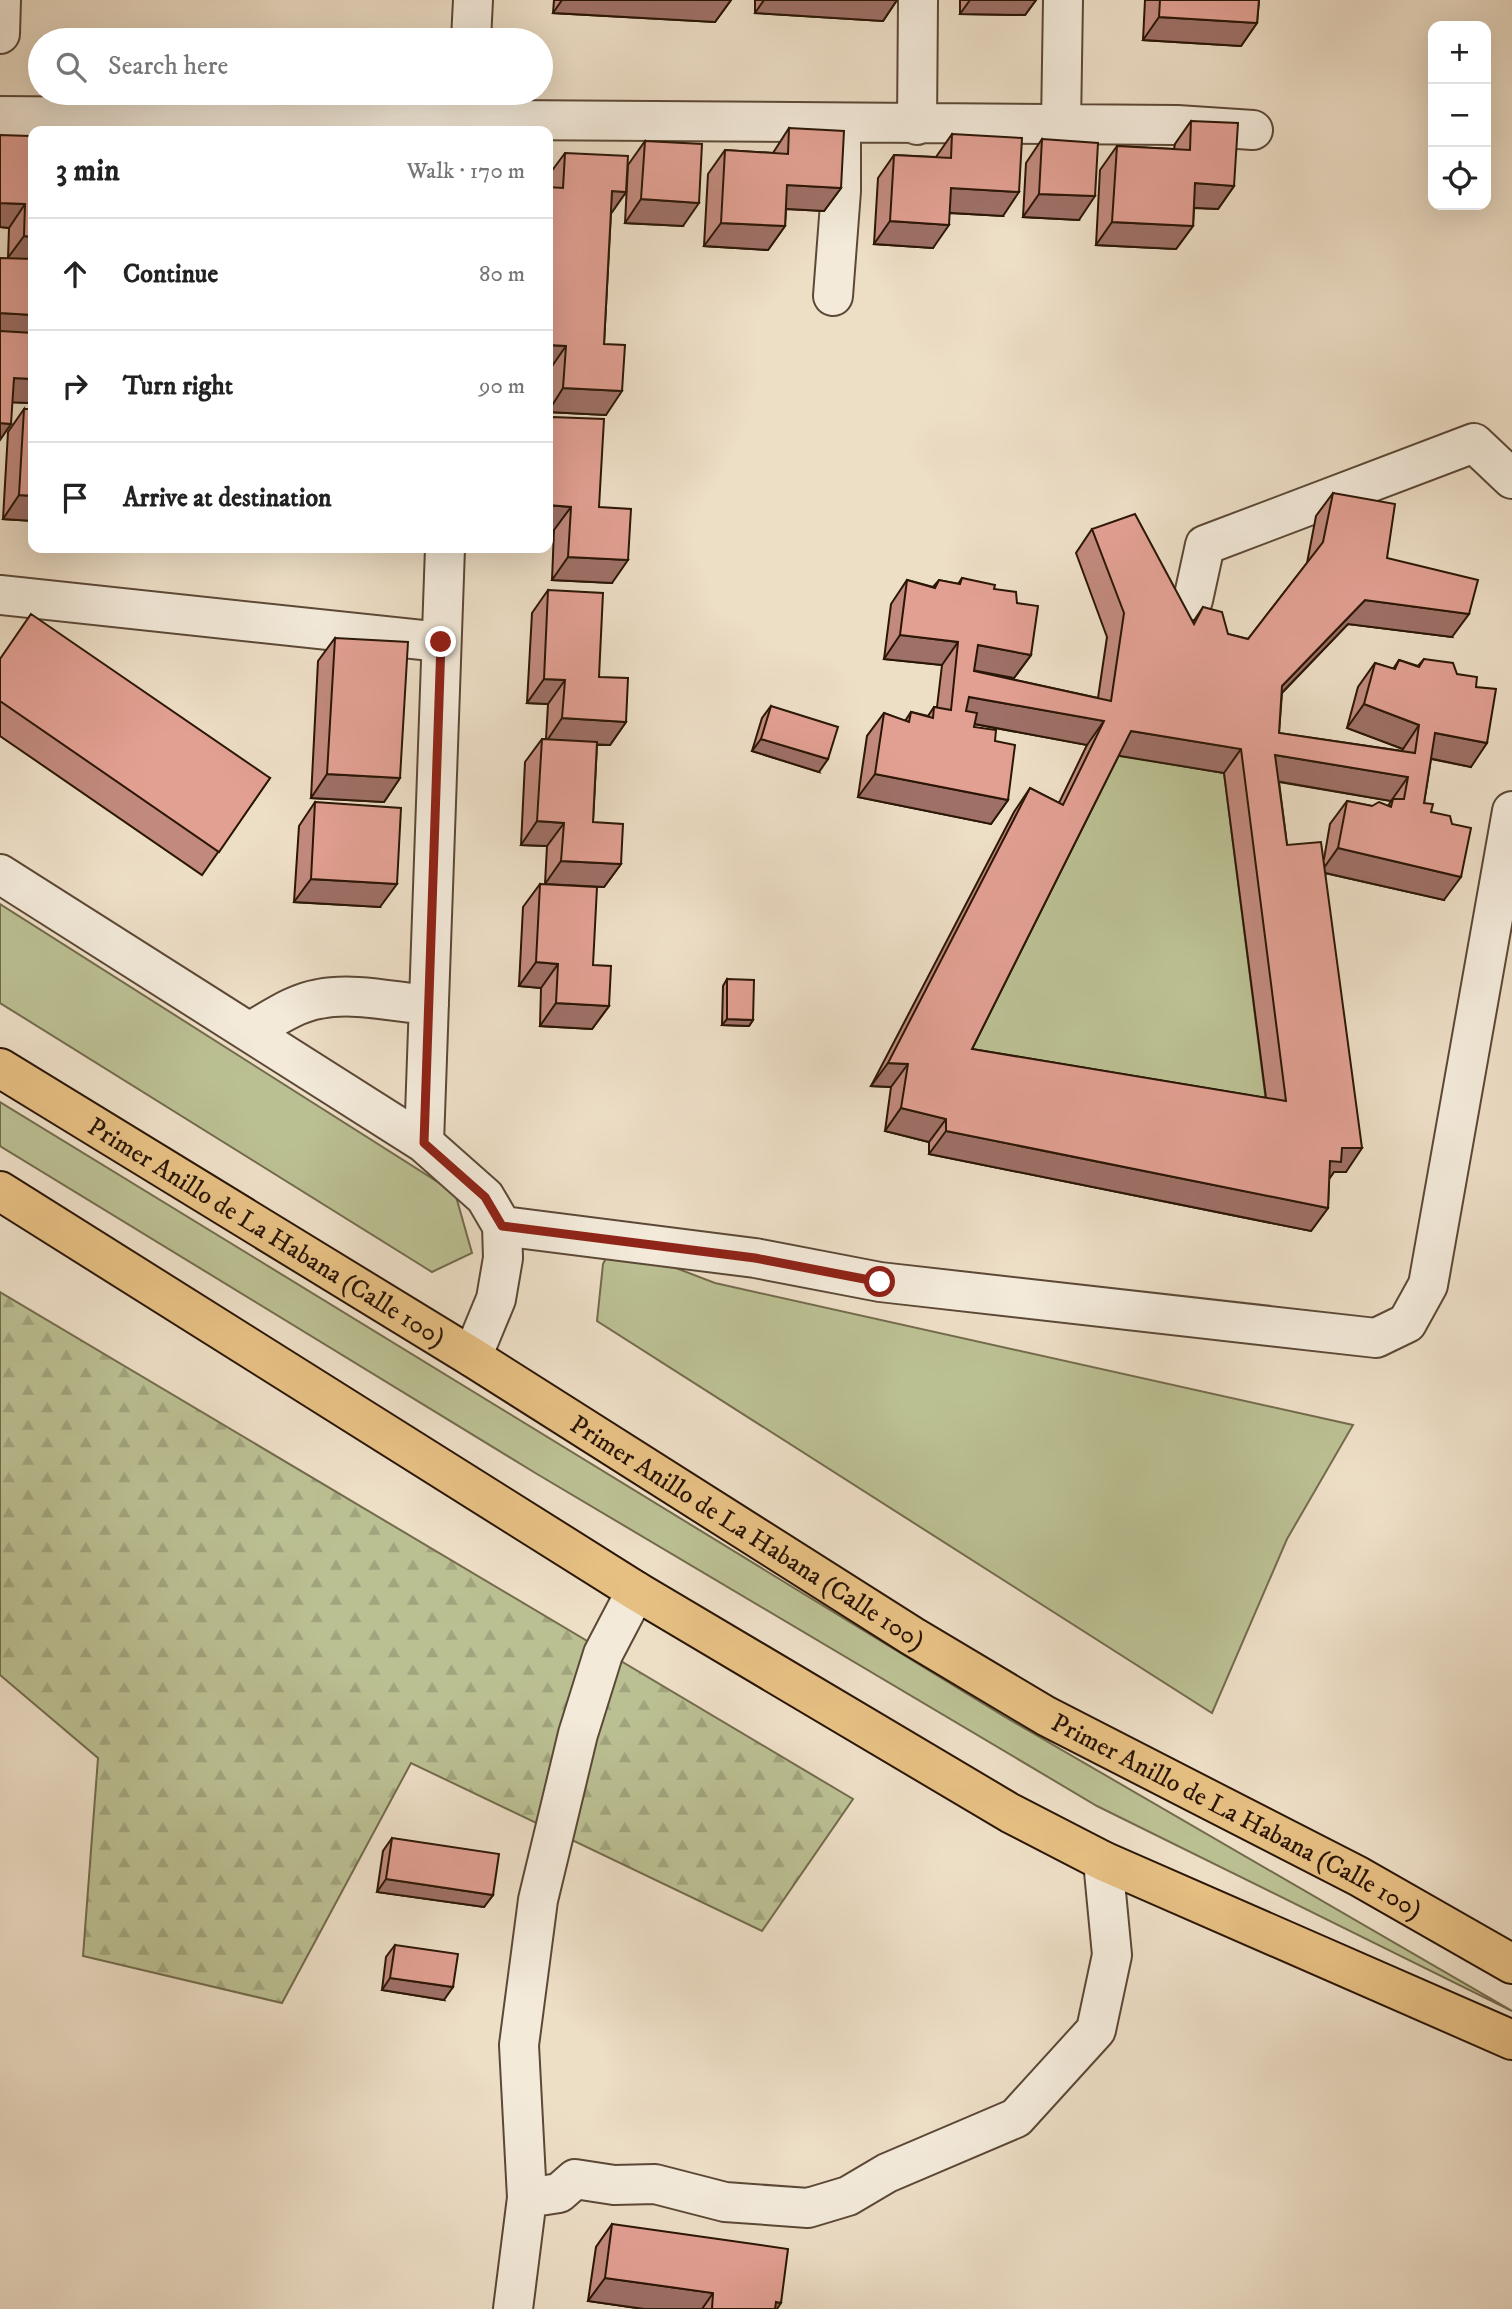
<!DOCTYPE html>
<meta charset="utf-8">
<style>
body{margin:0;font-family:"IM FELL DW Pica",serif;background:#f2f2f2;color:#222}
.controls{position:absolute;right:21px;top:21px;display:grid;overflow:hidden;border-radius:14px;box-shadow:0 7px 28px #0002}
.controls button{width:63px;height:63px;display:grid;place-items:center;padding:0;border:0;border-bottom:2px solid #e0e0e0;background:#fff;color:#222;font:35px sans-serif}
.stop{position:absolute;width:21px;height:21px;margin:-16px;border:5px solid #8f2418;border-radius:50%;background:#fff}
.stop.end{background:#8f2418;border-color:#fff;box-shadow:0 2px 7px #0008}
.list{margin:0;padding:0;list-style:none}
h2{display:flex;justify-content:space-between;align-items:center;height:91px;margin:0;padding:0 28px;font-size:30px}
h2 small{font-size:23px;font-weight:400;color:#767676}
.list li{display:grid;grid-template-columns:46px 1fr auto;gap:21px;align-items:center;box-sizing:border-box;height:112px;padding:0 28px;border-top:2px solid #e0e0e0}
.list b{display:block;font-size:26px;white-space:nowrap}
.list em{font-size:23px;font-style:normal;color:#767676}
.icon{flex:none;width:38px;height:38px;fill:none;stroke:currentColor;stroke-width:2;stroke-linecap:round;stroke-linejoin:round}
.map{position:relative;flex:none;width:1512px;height:2309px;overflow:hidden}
.search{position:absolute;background:#fff;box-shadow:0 7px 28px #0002;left:28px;top:28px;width:525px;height:77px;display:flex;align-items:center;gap:18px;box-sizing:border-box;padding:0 24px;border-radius:38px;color:#767676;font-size:26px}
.panel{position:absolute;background:#fff;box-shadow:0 7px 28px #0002;left:28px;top:126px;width:525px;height:427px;border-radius:14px}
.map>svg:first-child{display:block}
.green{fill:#bbc093;stroke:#736b4c;stroke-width:2}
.forest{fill:url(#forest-firs);stroke:#736b4c;stroke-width:2}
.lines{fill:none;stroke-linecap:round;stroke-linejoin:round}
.minor-casing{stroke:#5c4836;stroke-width:42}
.highway-casing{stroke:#2b1606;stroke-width:42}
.minor{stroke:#f3eada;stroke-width:38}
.highway{stroke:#e6bf83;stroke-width:38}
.wall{fill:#c28a7e;stroke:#2b1606;stroke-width:2;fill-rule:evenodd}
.shaded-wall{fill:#9e7067;stroke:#2b1606;stroke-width:2}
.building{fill:#e2a093;stroke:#2b1606;stroke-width:2;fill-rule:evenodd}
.route{stroke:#8f2418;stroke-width:9}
.labels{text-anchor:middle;stroke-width:5;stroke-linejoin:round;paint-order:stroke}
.street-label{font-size:26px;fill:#2b1606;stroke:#f3eada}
</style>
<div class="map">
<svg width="1512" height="2309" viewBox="0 0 1512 2309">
<defs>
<pattern id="forest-firs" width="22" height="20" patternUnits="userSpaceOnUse" patternTransform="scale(1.75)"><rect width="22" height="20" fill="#bbc093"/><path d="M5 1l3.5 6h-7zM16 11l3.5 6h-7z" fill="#a1a47d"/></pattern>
</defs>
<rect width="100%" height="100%" fill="#eddec6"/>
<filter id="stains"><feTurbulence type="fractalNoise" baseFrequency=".00286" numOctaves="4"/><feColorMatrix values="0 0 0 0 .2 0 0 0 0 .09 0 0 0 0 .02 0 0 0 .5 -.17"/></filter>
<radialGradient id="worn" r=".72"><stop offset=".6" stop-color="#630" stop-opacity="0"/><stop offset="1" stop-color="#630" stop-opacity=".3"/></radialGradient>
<path class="green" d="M1114,755L1224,773L1269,1125L956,1073Z
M0,904L455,1193L472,1253L432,1272L0,1003Z
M0,1102L1005,1717L1512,2011L1097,1806L537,1474L0,1146Z
M613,1244L715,1283L1353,1425L1287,1539L1212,1713L597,1321L603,1264Z"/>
<path class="forest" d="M0,1292L853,1799L762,1931L411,1763L282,2003L83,1956L98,1758L0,1675Z"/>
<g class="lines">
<g class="minor-casing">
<path id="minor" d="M0,34L1,0
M471,40L473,0
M0,116L1177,125L1253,130
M917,125L918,0
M1061,125L1063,0
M833,296L841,191V124
M0,595L441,642
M1193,600L1205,545L1474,443L1512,479
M0,874L424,1143L485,1197L502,1226L503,1258L496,1299L472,1357
M249,1032C271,1020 294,1003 319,999C354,992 394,1002 429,1005
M424,1143L445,548
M502,1226L755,1258L880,1282L1376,1338L1407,1323L1428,1285L1512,811
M527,2198L559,2193L575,2179L614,2185L655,2184L725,2202L808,2208L848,2196L887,2173L1016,2118L1096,2030L1112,1955L1103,1861
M513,2309L527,2198L519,2045L538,1900L578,1734L603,1654L636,1591"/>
</g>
<g class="highway-casing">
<g id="highway">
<path id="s1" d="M0,1068L472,1357L912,1636L1046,1716L1358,1876L1512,1964"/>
<path d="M0,1191L636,1591L1010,1813L1103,1861L1512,2040"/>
</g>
</g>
<use href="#minor" class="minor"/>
<use href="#highway" class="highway"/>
</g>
<path class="wall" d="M554,0H731L715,22L553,13Z
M755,0H897L883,21L755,13Z
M960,0H1036L1025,15L960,14Z
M1145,0H1259L1257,23L1241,46L1143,40Z
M1191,121L1234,186L1218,209L1194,208L1193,226L1176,249L1096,245L1100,170L1117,146L1174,149L1175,144Z
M789,128L841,188L824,211L786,209L785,226L768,250L704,246L708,174L725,150L773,153Z
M952,134L1003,216L950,213L933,248L874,244L878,178L894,155L936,157Z
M0,135L29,165L30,403L12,402L8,258L9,228L0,227Z
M1042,139L1079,220L1023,217L1026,163Z
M645,141L683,226L625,223L628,165Z
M565,153L626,192L611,213L604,344L606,415L548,412L550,369H548V176Z
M24,409L33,521L3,519L8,432Z
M552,417L599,507L612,583L552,580L554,530H548V423Z
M1333,493L1452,637L1348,624L1282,693L1279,733L1402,751L1403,749L1347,728L1358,687L1375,663L1393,669L1399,660L1418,666L1424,659L1457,674L1476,687L1471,767L1431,759L1424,803L1431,812L1444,900L1325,873L1346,1172H1334L1329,1179L1328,1208L1311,1231L929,1154V1142L885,1131L891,1087L871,1086L1014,812L1030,788L1059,803L1087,745L974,724V727L995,741L1008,800L991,824L858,797L867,736L884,713L905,721L911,712L928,716L934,707H937L942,665L884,659L891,604L907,580L933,587L939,580L958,584L962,578L994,589L1017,603L1031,655L1014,678L974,671L1098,698L1107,637L1076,553L1092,529L1193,622L1203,607L1228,634L1248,639L1307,563L1316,516ZM1119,755L1224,773L1266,1098L972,1049ZM1279,782L1391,801L1388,806H1372L1347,801L1330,824L1324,859L1287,845Z
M548,590L626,722L610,745H597L593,822L621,864L604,887L545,884L547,846L521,845L525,762L542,739H546L548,704L527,703L532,613Z
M335,638L400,778L384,802L311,798L318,661Z
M0,658L270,778L202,875L0,736Z
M771,706L819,772L752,751L762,718Z
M315,802L380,907L294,902L299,826Z
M540,884L593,965L609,1006L592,1029L540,1026L541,988L519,986L523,907Z
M727,979L753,1020L749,1026L722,1025L723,986Z
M392,1838L493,1895L484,1907L377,1892L383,1851Z
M395,1945L444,2000L382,1990L386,1957Z
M612,2224L777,2309H644L588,2301L596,2247Z"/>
<path class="shaded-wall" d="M562,0H731L715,22L553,13Z
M764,0H897L883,21L755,13Z
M970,0H1036L1025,15L960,14Z
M1159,17L1257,23L1241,46L1143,40Z
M1195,183L1234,186L1218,209L1178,207Z
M787,185L841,188L824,211L770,208Z
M951,188L1019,192L1003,216L935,212Z
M612,191L626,192L610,215Z
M1039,194L1095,196L1079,220L1023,217Z
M641,199L699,203L683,226L625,223Z
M0,203L25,204L9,228L0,227Z
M890,221L949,225L933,248L874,244Z
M1112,222L1193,226L1176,249L1096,245Z
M721,223L785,226L768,250L704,246Z
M24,236L33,237V261L7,259Z
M0,313L33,315V337H0Z
M548,345L566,346L550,369H548Z
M14,378L33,379V399L30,403L0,402Z
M563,388L622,391L606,415L548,412Z
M0,423L11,424L0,440Z
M19,495L33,496V521L3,519Z
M548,505L571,507L554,530H548Z
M568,557L628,560L612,583L552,580Z
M1365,600L1469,614L1452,637L1348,624L1266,709L1282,686Z
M900,635L958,642L942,665L884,659Z
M978,645L1031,655L1014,678L961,668Z
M544,679L565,680L548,704L527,703Z
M969,697L1104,721L1087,745L953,720Z
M1364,704L1419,725L1403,749L1347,728Z
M562,718L626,722L610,745L546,742Z
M1131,731L1241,749L1224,773L1114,755Z
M1435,733L1487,743L1471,767L1419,756Z
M761,739L828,759L819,772L752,751Z
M1275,755L1408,777L1391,801L1259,778Z
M327,774L400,778L384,802L311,798Z
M875,774L1008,800L991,824L858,797Z
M537,821L564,823L547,846L521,845Z
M1338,848L1461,877L1444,900L1321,872Z
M561,861L621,864L604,887L545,884Z
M311,879L397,884L380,907L294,902Z
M536,962L558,964L541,988L519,986Z
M556,1003L609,1006L592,1029L540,1026Z
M727,1019L753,1020L749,1026L722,1025Z
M888,1063L908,1064L891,1087L871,1086Z
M901,1108L946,1119L929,1142L885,1131Z
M946,1131L1328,1208L1311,1231L929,1154Z
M1342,1148H1362L1346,1172H1334L1324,1186L1330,1161Z
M386,1879L493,1895L484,1907L377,1892Z
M390,1978L453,1987L444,2000L382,1990Z
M605,2278L713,2293L702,2309H644L588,2301Z
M776,2302L781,2303L777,2309H771Z"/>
<path class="building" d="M1160,0H1259L1257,23L1159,17Z
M1191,121L1238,123L1234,186L1195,183L1193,226L1112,222L1117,146L1190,150Z
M789,128L844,131L841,188L787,185L785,226L721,223L725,150L788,154Z
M94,129L124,131H94Z
M952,134L1022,138L1019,192L951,188L949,225L890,221L894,155L951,158Z
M0,135L30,136L29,165H33V237L24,236L25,204L0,203Z
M1042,139L1098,143L1095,196L1039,194Z
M645,141L702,144L699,203L641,199Z
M565,153L628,156L626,192L612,191L604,344L625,345L622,391L563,388L566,346L548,345V187L563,188Z
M0,258L33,259V315L0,313Z
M0,331L33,333V379L14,378L11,424L0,423Z
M24,409H33V496L19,495Z
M552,417L604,419L599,507L631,509L628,560L568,557L571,507L548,505Z
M1333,493L1395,504L1387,558L1478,580L1469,614L1365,600L1282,686L1279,733L1415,753L1419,725L1364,704L1375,663L1395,669L1399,660L1419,667L1424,659L1453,663L1457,674L1477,677L1476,687L1496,689L1487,743L1435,733L1424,803L1433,804L1431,812L1450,816L1452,824L1471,828L1461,877L1338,848L1347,801L1372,806L1379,802L1391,807L1393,799H1404L1408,777L1275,755L1287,845L1321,842L1362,1148H1342L1341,1162L1330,1161L1328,1208L946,1131V1119L901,1108L908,1064L888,1063L1030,788L1063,805L1104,721L969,697L966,711L977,713L974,727L996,730L995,741L1015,745L1008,800L875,774L884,713L909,722L911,712L933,718L934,707L951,710L958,642L900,635L907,580L935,588L939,580L960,584L962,578L995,585L994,589L1016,592L1017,603L1038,606L1031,655L978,645L974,671L1111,701L1124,613L1092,529L1135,514L1194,624L1203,607L1222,612L1228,634L1248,639L1323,542ZM1131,731L1241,749L1286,1101L972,1049Z
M548,590L603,593L599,677L628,678L626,722L562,718L565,680L544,679Z
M31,614L270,778L219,852L0,701V659Z
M335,638L408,642L400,778L327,774Z
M771,706L838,727L828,759L761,739Z
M542,739L597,742L593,822L623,824L621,864L561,861L564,823L537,821Z
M315,802L401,808L397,884L311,879Z
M540,884L597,887L593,965L611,966L609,1006L556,1003L558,964L536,962Z
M727,979L754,980L753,1020L727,1019Z
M392,1838L499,1854L493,1895L386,1879Z
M395,1945L458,1954L453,1987L390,1978Z
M612,2224L788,2249L781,2303L776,2302L775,2309H712L713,2293L605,2278Z"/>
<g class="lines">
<path class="route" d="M441,642L424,1143L485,1197L502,1226L755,1258L880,1282"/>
</g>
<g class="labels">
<g class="street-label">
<text dy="9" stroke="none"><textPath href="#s1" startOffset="313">Primer Anillo de La Habana (Calle 100)</textPath></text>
<text dy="9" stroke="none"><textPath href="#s1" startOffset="880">Primer Anillo de La Habana (Calle 100)</textPath></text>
<text dy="9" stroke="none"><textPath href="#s1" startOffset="1446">Primer Anillo de La Habana (Calle 100)</textPath></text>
</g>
</g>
<rect width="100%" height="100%" filter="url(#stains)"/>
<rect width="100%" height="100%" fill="url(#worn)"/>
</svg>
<div class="controls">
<button>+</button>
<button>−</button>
<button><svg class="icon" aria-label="locate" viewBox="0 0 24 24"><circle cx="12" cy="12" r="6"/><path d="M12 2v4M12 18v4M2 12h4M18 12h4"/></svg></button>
</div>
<div class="stop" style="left:880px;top:1282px"></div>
<div class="stop end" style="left:441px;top:642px"></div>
<div class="search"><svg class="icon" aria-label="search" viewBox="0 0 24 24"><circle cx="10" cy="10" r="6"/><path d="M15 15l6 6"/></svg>Search here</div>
<section class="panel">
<h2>3 min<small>Walk · 170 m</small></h2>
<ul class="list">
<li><svg class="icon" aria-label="ahead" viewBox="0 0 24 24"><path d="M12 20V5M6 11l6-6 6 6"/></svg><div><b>Continue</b></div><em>80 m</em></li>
<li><svg class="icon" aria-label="right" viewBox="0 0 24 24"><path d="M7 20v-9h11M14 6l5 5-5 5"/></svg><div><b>Turn right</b></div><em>90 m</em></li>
<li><svg class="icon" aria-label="arrive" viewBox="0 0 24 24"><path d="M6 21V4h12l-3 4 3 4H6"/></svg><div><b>Arrive at destination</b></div></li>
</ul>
</section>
</div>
